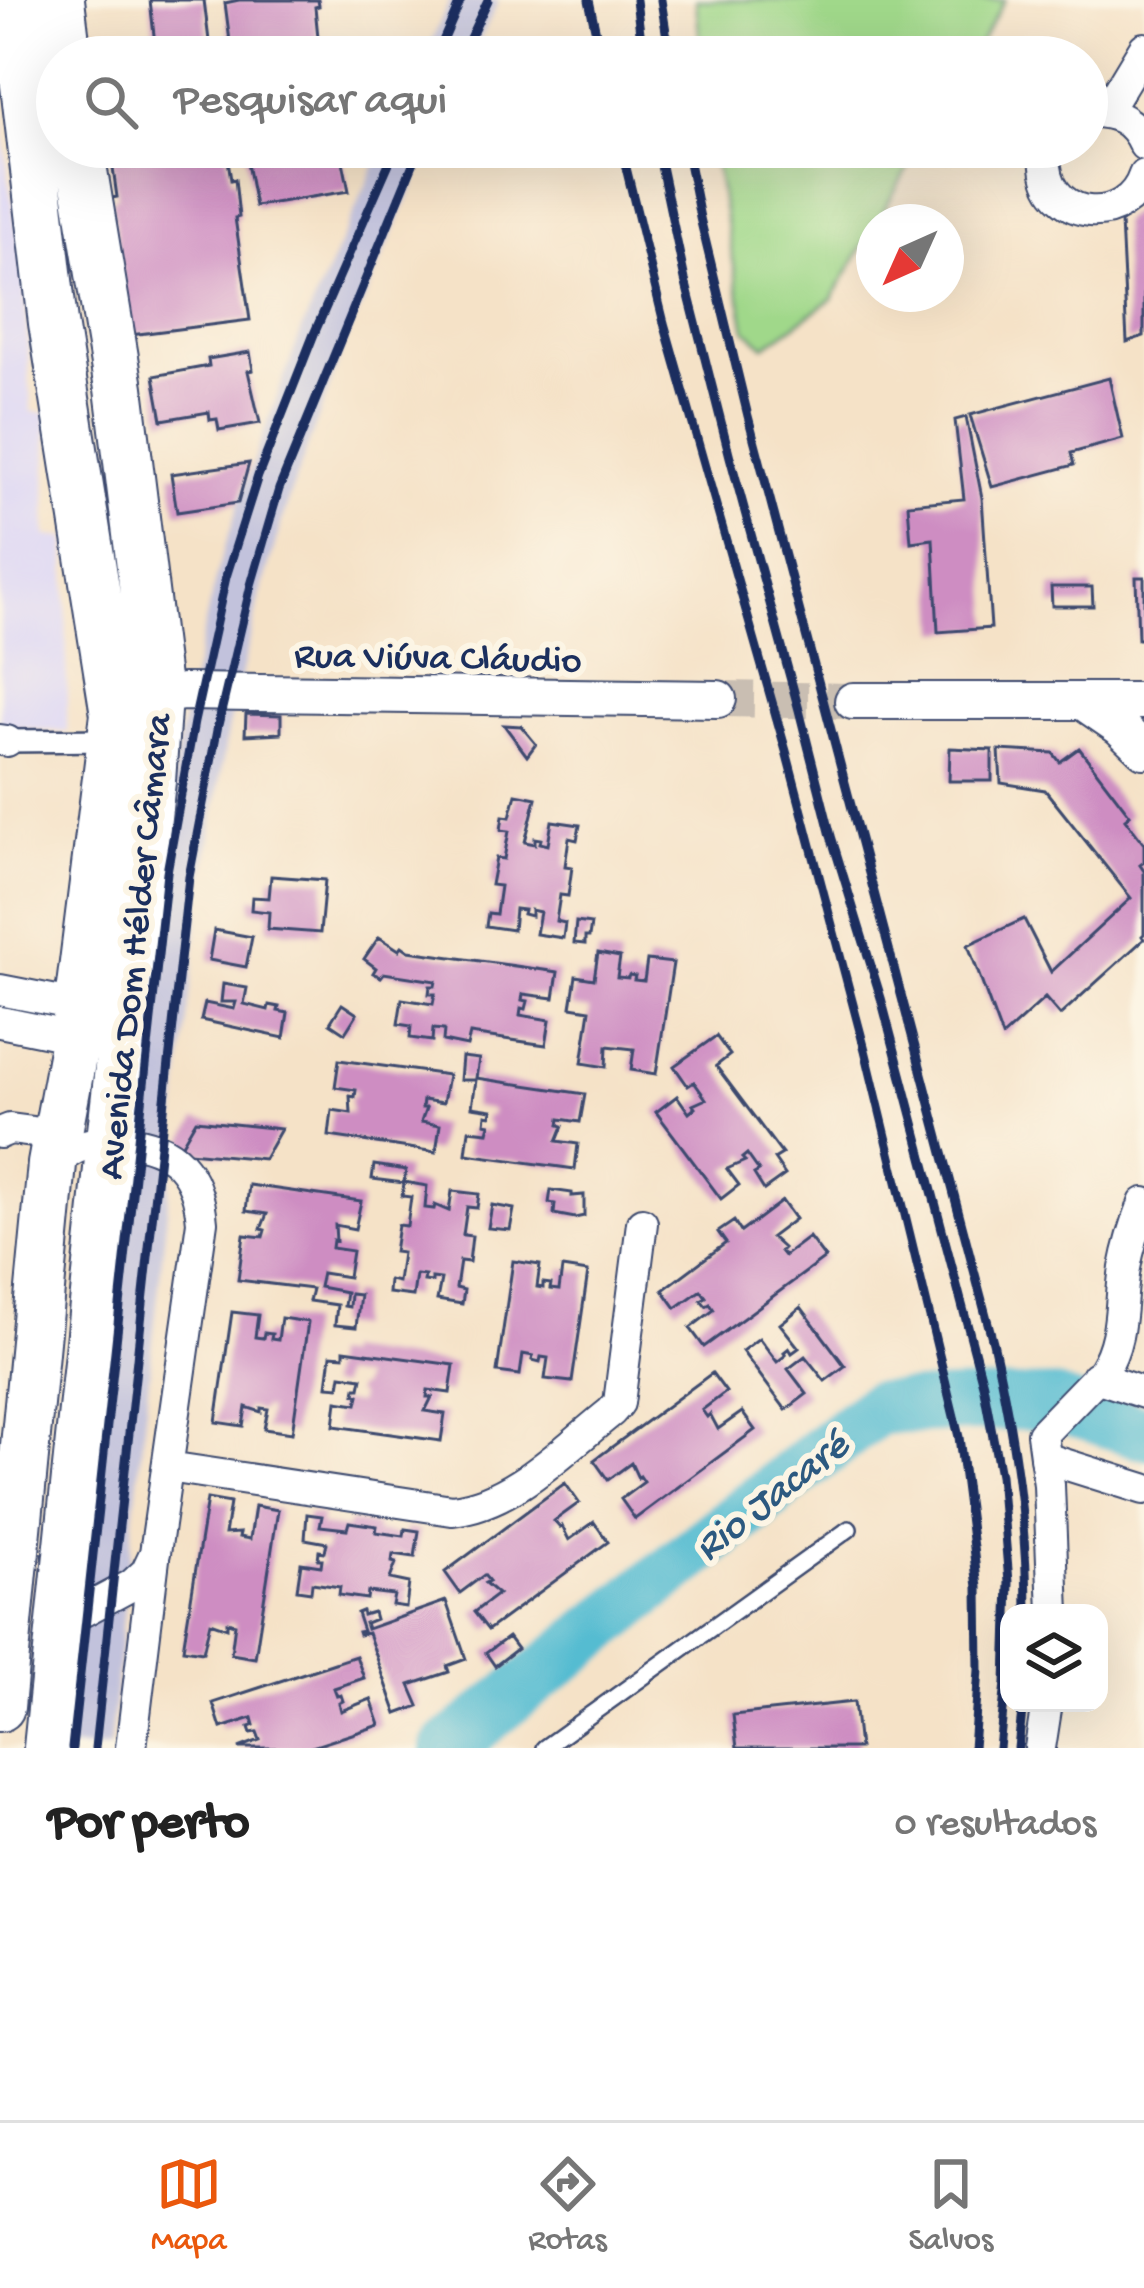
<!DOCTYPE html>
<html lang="pt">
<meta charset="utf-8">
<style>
body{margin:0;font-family:"Gochi Hand",sans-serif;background:#f6f6f6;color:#222}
.controls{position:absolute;right:36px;bottom:36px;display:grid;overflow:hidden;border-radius:24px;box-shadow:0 12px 48px #0002}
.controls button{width:108px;height:108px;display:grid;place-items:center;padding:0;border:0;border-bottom:3px solid #e0e0e0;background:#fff;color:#222;font:60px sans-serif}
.compass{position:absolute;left:856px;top:204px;width:108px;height:108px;border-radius:50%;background:#fff;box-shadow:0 12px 48px #0002;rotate:225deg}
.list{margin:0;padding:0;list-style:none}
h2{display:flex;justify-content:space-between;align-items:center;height:156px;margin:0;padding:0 48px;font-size:51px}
h2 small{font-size:39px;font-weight:400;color:#767676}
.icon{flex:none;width:66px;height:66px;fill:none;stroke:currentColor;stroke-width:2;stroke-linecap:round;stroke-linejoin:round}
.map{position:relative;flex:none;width:1144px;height:1748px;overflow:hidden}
.search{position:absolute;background:#fff;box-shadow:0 12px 48px #0002;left:36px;right:36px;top:36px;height:132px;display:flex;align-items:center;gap:30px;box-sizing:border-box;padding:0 42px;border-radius:66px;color:#767676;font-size:45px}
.sheet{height:372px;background:#fff}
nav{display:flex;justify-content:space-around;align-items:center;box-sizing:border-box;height:168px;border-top:3px solid #e0e0e0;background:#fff;font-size:33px;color:#767676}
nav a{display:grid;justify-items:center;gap:6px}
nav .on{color:#ea580c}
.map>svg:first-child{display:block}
.built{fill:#dcd6f6}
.industrial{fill:#c2c2dc}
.green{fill:#a0d88a;stroke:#5e8474;stroke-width:3}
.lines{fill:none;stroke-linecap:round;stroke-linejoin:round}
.river{stroke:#54bcd1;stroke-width:54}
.building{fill:#ce8dc2}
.tertiary-tunnel{stroke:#c9beb2;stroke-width:36;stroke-dasharray:36 18;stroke-linecap:butt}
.service-casing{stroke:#3c4a6e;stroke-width:20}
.pedestrian-casing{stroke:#3c4a6e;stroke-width:26}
.minor-casing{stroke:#3c4a6e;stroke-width:34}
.tertiary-casing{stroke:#3c4a6e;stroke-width:40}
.primary-casing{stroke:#3c4a6e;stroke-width:52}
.service{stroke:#fff;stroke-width:15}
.pedestrian{stroke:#fff;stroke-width:21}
.minor{stroke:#fff;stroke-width:30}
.tertiary{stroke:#fff;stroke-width:36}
.primary{stroke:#fff;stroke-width:48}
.rail{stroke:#1b2f5e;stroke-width:9}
.labels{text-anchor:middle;stroke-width:12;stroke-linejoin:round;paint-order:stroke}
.street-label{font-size:39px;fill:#1b2f5e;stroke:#fcf5e5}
.water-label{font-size:42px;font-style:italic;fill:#2c5980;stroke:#fcf5e5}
</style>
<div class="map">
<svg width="1144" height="1748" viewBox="0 0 1144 1748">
<rect width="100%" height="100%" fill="#fcf5e5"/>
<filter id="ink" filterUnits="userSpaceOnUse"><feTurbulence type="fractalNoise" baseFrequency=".00833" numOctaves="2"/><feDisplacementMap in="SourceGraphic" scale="24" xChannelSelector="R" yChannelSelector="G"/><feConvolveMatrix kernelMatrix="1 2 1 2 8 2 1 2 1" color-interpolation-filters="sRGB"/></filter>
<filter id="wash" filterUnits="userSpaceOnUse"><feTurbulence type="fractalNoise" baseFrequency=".004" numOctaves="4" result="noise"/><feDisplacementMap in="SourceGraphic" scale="48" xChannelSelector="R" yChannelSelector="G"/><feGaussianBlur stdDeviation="2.7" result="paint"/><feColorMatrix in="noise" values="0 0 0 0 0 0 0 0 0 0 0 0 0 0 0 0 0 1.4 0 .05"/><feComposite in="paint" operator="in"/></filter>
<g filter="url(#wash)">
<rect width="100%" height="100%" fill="#f5e2c7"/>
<path class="built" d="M0,95L9,184L24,270L31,412L47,413L46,536L66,538L67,732L0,726Z"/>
<path class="industrial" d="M450,0H499L472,57H424Z
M383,147H431L345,345L289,497L262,589L227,734L201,896L109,1748H60L157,875L183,718L217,571L248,476L303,327Z"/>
<path class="green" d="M696,0H1005L972,57H701Z
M712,147H920L877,222H874V227L832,299L765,346L746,330Z"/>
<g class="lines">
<path class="river" d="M448,1748L877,1408L1052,1403L1144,1433"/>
</g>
<g id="blocks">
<path class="building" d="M150,0H204L211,57H99L98,50L155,44Z
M239,0H318L319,6L315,7L320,57H282L281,52L252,57H232L225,3Z
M110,147H226L231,180L235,179L239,217L235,218L250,320L130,335L112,198L117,197Z
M244,147H340L349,191L255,206Z
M1144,203V336L1127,342L1121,222Z
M250,352L253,370L248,371L260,423L219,430L217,419L210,420L209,412L162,420L154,376L209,366L208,359Z
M1109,378L1123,439L1071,453L1074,465L992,487L970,415Z
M966,417L982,498L991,628L938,632L933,539L911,542L908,504L964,499L955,420Z
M249,463L238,503L177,512L171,474Z
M1136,577H1144V639H1138Z
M1051,587H1092L1093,606H1052Z
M246,714L281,715V733L245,735Z
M504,725L521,726L536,744L527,756Z
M950,748L992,750V781H949Z
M1079,748L1130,815L1125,819L1144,844V862L1140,865L1144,871V934L1142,936L1144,939L1060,1015L1045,998L1002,1037L968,945L1024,919L1051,972L1131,898L1045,790L1001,783L999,750L1053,753L1060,762Z
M516,794L536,798L525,842L535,844V838L541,839L540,843L548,845L552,821L580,825L577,840L569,838L565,866L572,867L568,896L560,895L556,921L565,923L563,938L536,934L540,912L531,910V916L523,914L524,910L515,909L513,930L486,926L488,913L496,914L500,886L491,885L496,858L504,859L509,831L501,830L503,816L510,817Z
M271,876L325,880L320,933L268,929L269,912L251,910L252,897L269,898Z
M576,922L591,924L589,937H585V944L574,943Z
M214,930L252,937L246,967L209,960Z
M379,937L399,950L402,946L409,951L558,972L554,998L523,994L522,1000L528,1001L526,1009L521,1008L520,1015L550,1020L546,1045L470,1034L467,1046L443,1041L444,1030L433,1029L432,1041L410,1038L411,1026L398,1024L402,999L433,1004L435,994H429L430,986H435L436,981L384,973L381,977L373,973L376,968L364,959Z
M598,953L620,957L617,977L628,978L629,975L635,976L634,980L644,981L647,960L673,963L656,1074L631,1070L634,1049L607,1046L606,1067L582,1063L590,1010L571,1007L576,976L594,979Z
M223,984L247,988L244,1004L268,1010L269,1005L279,1007L278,1011L288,1013L284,1038L201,1020L205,1003L234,1009L236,1002H221Z
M342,1004L357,1014L345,1033L330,1023Z
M716,1036L730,1055L716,1066L782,1154L774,1159L785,1175L764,1190L754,1174L759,1171L747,1154L742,1158L745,1161L727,1169L739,1185L721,1199L656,1112L677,1096L689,1113L695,1108L693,1105L706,1099L694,1082L688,1086L674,1066Z
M462,1057L479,1059L476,1078L585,1094L580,1122L560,1119L559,1125L563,1126L557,1141L578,1144L575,1169L466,1154L469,1130L488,1132L490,1124L485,1123L486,1115L491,1116L492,1110L472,1107L476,1080H460Z
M339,1060L448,1075L443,1103L423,1100L422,1108H426L421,1122L440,1125L436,1152L329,1136L332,1110L351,1113L350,1096L355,1097L356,1090L335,1087Z
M196,1120L281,1129L264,1159L178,1151Z
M374,1165L406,1170L404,1182L427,1186L425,1208L434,1209L435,1205L449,1211L452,1191L479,1194L477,1208L467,1207L463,1235L472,1236L469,1262L460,1261L456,1288L464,1290L462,1304L437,1300L441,1279L432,1278V1282L424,1281L425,1276L416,1275L413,1296L388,1293L389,1280L398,1282L402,1253L394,1252L398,1225L407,1226L411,1197L402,1196L404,1183L372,1179Z
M249,1185L361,1201L355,1229L335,1225L336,1241L333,1240L332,1248L352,1251L348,1277L322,1273L319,1287L346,1292L344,1306L349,1307L350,1294L360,1295L356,1327L335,1325L337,1305L309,1301L312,1289L238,1280L244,1235L263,1237L265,1230L261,1229L267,1214L246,1211Z
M551,1190L572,1193V1196L584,1195V1216L575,1218L554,1214L555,1204L549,1203Z
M782,1201L795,1219L771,1237L783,1248L780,1251L784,1256L809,1237L825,1258L704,1347L690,1328L714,1310L710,1304L706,1306L701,1300L706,1297L701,1290L676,1308L663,1290L726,1243L718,1232L734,1221L741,1232Z
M492,1205L514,1209L510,1230L488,1228Z
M513,1261L540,1265L537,1287L543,1288V1283L551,1284L550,1289L559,1290L562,1268L588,1272L572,1382L545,1379L548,1358L541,1357L540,1362L532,1360L533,1356L523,1354L520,1375L497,1372Z
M801,1307L845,1366L825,1381L805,1356L788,1369L807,1394L786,1410L742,1351L759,1338L777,1362L786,1355L784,1352L789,1348L792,1353L799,1348L780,1324Z
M232,1312L258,1315L255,1337L263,1338L264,1333L272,1334L271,1339L278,1340L281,1318L308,1322L292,1433L264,1429L268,1409L261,1408V1412L246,1407L243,1426L216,1422Z
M344,1350L454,1365L450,1393L428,1390L427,1397H432L425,1411L445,1414L441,1441L334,1426L337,1401L357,1404L359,1395L355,1394L356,1388H360L362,1378L341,1375L339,1387L327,1386L331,1355L344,1356Z
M712,1373L726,1392L702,1410L707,1417L710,1414L718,1429L742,1412L755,1430L635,1519L621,1499L644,1482L640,1476L638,1478L631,1463L608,1480L594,1460Z
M565,1483L579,1503L554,1521L560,1528L562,1526L569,1540L594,1522L608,1542L488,1630L474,1612L498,1594L485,1583L489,1581L484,1575L460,1593L445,1572Z
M207,1499L230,1503L225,1534L240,1533L239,1537L250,1539L255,1506L278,1510L255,1658L231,1654L235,1624L227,1622V1628L210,1622L203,1652L183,1649Z
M307,1514L322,1516L320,1526L347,1529L349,1522L377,1526L376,1532L404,1536L405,1529L419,1531L415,1557L393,1554L392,1562L396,1563L390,1579L409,1583L406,1607L392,1605L394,1595L368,1592L367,1599L339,1595L340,1587L312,1583L311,1592L297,1590L301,1563L321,1566L322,1559H318L319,1551L325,1552L327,1543L305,1539Z
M446,1601L466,1659L447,1666L449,1672L410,1685L419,1706L397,1714L368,1633L359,1635L358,1632L363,1631L357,1613L362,1611L363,1615L373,1612L375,1619L365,1623L367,1629Z
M508,1637L517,1649L495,1666L486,1653Z
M356,1656L364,1678L334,1688L337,1696L341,1695L343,1701L339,1703L341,1711L371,1699L380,1725L309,1748H239L260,1740L257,1732L251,1733L249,1727L254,1725L252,1718L221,1728L213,1703Z
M854,1702L859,1748H737L733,1715Z"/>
</g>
</g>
<g filter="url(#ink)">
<use href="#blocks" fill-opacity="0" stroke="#3c4a6e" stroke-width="3"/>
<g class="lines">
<path class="tertiary-tunnel" d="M718,699L853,701"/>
<g class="service-casing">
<path id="service" d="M544,1748L849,1529"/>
</g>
<g class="pedestrian-casing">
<path id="pedestrian" d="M7,741L112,740"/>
</g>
<g class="minor-casing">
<path id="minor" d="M1106,111L1144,48
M1087,112C1114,111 1133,119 1144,145
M1048,147C1047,154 1045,160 1046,167C1052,222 1127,227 1144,175
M0,740L7,741
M0,990L77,1005
M0,1022L74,1037
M0,1133L10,1129L56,1135
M52,1164C60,1159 68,1152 77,1148C92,1141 108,1140 124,1141C174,1144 198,1173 202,1222L155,1553L146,1572L132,1585L74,1616L61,1631
M1096,1377L1144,1393
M1045,1458L1144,1489
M168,1467L452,1510C513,1504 564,1449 611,1412L619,1403L642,1223
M1054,1613L1049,1485L1042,1434L1103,1371C1124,1338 1119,1304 1125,1268C1129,1246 1136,1224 1144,1203
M131,1748L154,1559
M1040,1748L1047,1703"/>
</g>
<g class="tertiary-casing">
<path id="tertiary" d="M853,701H1144
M1085,703L1120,727L1144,750
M135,705L157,696L183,692L718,699"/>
</g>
<g class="primary-casing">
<path id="primary" d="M60,0L67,57
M0,1707L52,1164L73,1051L115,714L53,323L15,0
M48,1748L111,1140L151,781L157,696L119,388L79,147"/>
</g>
<use href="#service" class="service"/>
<use href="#pedestrian" class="pedestrian"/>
<use href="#minor" class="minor"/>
<use href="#tertiary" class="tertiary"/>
<use href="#primary" class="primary"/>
<path class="rail" d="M589,0L601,57
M636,0L643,57
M661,0L670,57
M436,57L461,0
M461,57L488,0
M621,147L664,323L786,751L865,1050L959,1437L978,1587L979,1670L973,1748
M657,147L685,280L730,457L799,710L831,836L881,998L983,1384L1000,1475L1009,1582L1006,1683L999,1748
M686,147L700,218L748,416L993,1342C1013,1432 1027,1520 1027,1613
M72,1748L167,872L194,722L226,577L258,476L314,334L396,147
M95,1748L189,877L218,725L251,585L279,489L420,147
M1018,1748L1023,1703"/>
</g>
</g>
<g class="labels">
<g class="street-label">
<text transform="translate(438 654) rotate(1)" y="14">Rua Viúva Cláudio</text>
<text transform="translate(131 946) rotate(-84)" y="14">Avenida Dom Hélder Câmara</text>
</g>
<g class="water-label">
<text transform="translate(769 1493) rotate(-38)" y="15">Rio Jacaré</text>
</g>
</g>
</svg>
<div class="controls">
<button><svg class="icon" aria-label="layers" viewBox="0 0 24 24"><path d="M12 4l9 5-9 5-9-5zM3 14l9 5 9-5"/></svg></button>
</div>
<svg class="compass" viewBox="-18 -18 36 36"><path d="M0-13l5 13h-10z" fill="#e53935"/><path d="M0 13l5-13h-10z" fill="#767676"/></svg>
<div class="search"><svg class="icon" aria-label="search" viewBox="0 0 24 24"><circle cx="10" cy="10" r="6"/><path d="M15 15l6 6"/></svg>Pesquisar aqui</div>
</div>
<section class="sheet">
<h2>Por perto<small>0 resultados</small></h2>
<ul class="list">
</ul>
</section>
<nav>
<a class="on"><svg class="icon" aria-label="map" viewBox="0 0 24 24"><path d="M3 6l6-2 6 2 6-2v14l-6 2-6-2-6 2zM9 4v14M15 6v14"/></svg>Mapa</a>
<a><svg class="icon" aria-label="directions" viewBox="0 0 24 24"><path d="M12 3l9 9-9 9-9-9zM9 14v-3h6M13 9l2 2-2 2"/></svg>Rotas</a>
<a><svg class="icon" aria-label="saved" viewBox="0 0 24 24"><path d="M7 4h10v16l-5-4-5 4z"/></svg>Salvos</a>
</nav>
